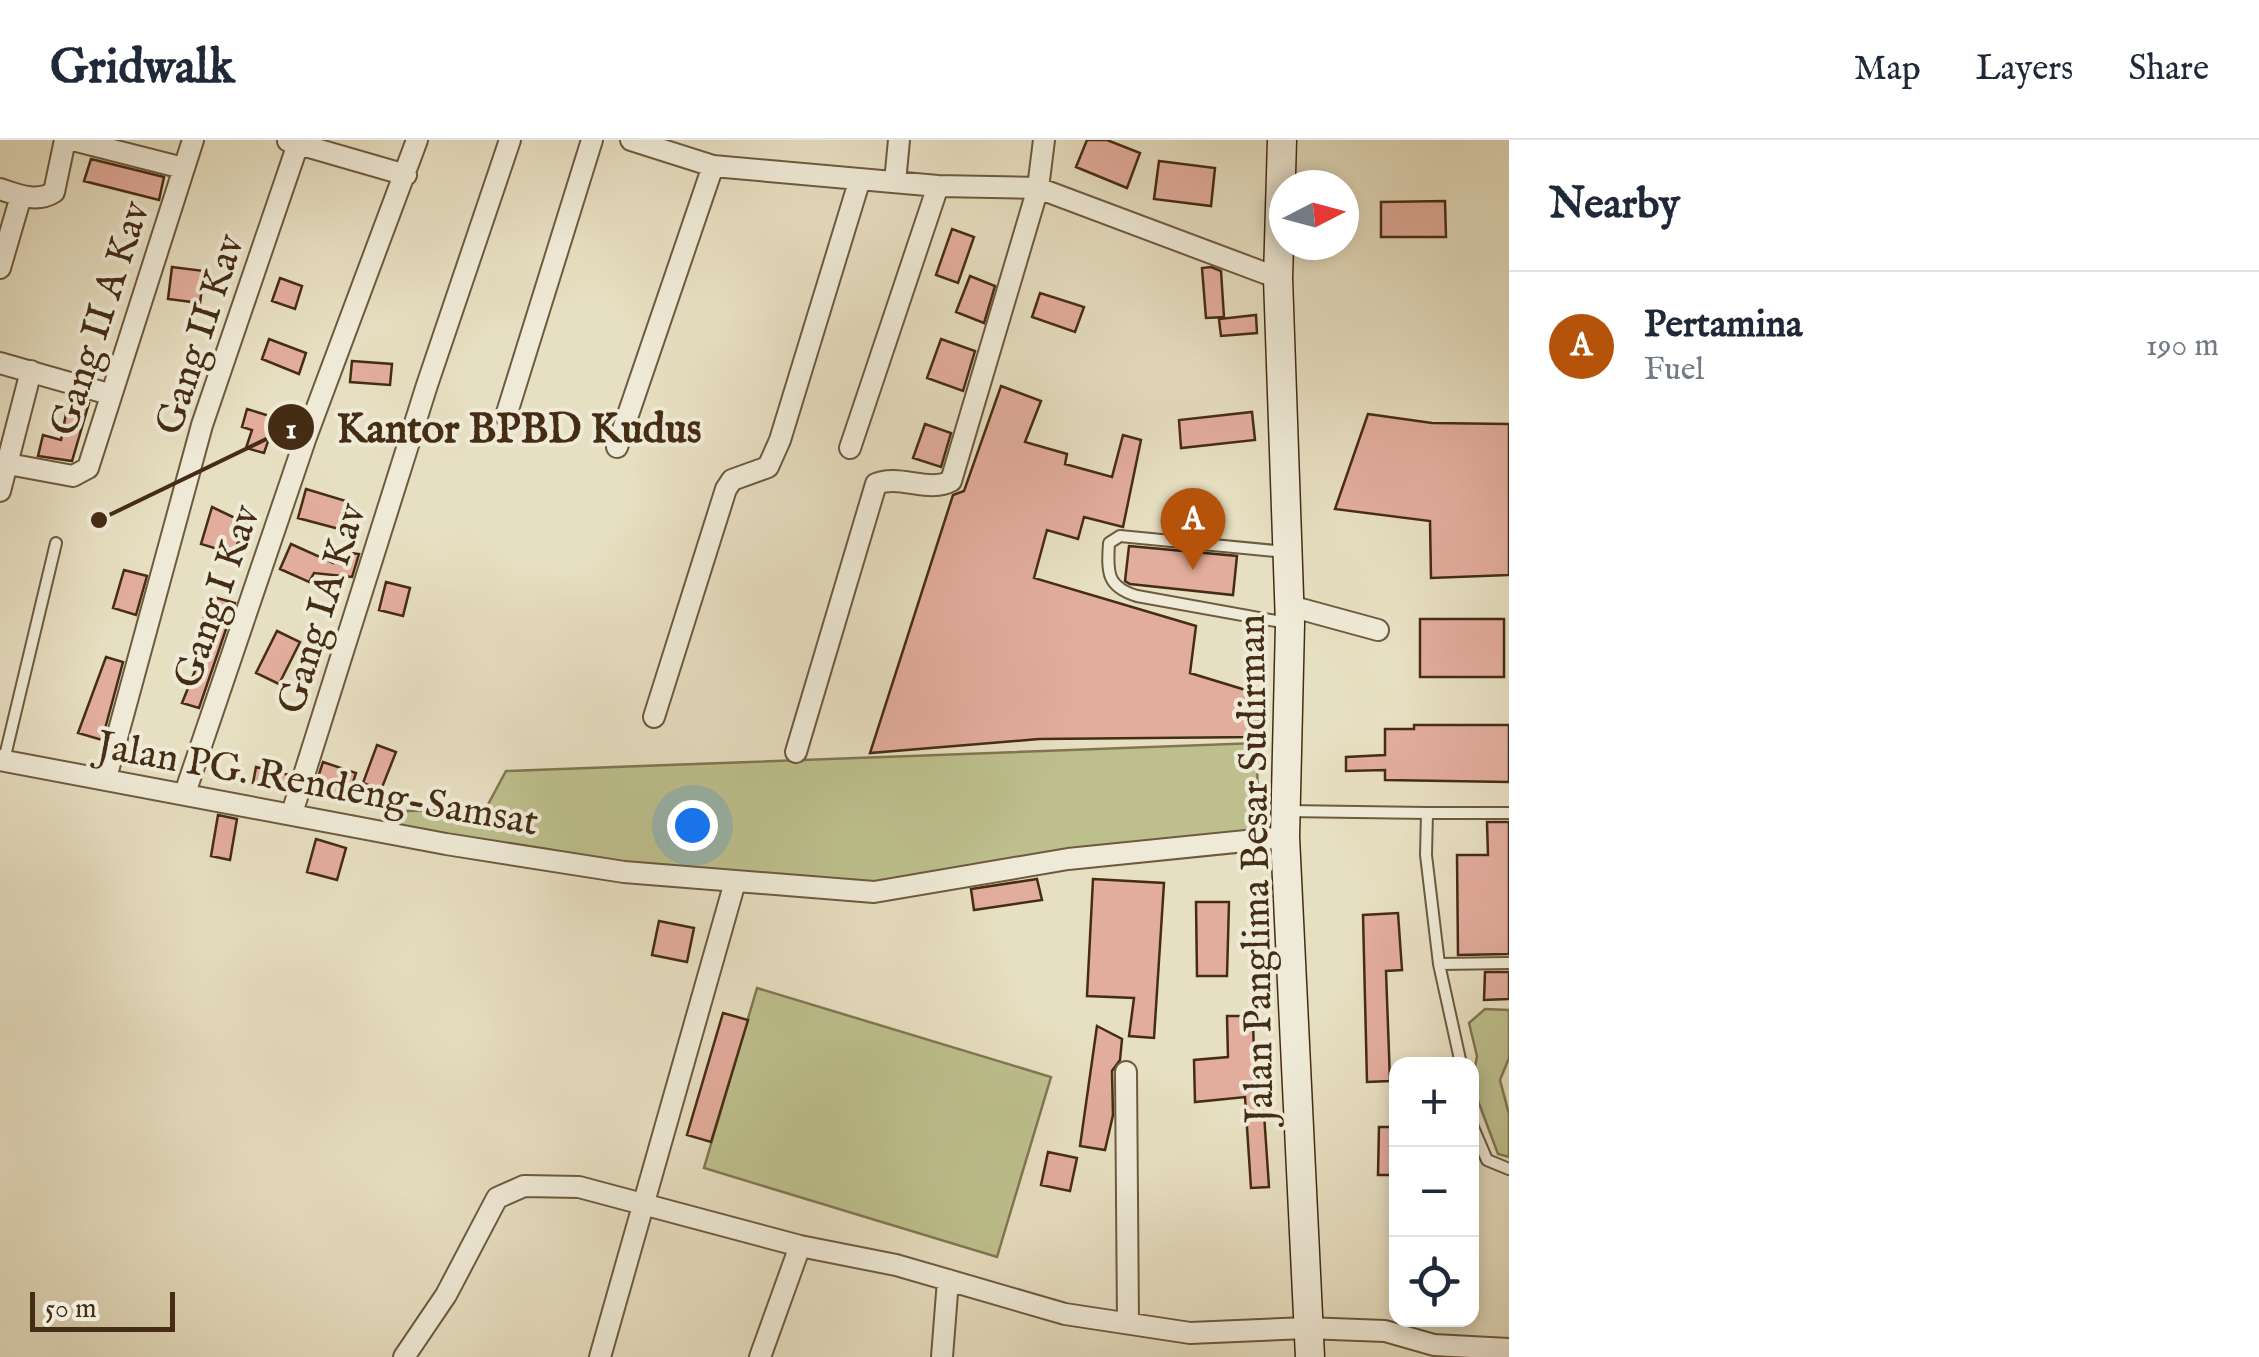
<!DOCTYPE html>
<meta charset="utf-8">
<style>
body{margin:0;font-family:"IM FELL English",serif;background:#f2f2f3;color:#1f2937}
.controls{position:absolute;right:30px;bottom:30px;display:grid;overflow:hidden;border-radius:20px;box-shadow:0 5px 15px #0003}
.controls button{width:90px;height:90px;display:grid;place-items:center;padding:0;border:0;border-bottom:2px solid #e0e1e3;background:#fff;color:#1f2937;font:50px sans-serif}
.compass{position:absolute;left:1269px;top:30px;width:90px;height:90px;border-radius:50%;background:#fff;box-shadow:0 5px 15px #0003;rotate:84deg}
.scale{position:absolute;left:30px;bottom:25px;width:145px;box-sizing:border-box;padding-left:10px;border:5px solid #452d13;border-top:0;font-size:28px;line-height:35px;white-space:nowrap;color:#452d13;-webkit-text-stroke:8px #efead7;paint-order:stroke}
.you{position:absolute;left:692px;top:685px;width:35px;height:35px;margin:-25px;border:8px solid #fff;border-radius:50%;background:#1a73e8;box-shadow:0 0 0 15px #1a73e833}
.badge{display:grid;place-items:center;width:65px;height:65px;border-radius:50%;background:#b45309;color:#fff;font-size:32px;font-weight:700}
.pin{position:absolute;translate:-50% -82px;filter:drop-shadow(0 2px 5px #0008)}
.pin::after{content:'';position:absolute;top:52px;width:35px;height:30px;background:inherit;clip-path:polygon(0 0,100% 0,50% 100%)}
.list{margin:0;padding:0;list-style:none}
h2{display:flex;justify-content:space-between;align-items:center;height:130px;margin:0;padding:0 40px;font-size:42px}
h2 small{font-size:32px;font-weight:400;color:#747a83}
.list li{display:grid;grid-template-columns:65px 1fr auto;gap:30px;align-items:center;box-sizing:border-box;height:150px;padding:0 40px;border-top:2px solid #e0e1e3}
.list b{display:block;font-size:38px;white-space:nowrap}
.list p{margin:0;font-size:32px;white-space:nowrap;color:#747a83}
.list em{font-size:32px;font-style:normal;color:#747a83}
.icon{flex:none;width:55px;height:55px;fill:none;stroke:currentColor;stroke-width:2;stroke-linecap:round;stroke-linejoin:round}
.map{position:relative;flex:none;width:1509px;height:1217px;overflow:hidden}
header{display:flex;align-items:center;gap:60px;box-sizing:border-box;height:140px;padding:0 50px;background:#fff;border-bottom:2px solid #e0e1e3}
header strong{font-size:48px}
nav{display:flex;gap:55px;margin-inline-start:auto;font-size:35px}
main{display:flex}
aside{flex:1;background:#fff}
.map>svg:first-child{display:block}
.green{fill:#bdc08d;stroke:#817650;stroke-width:2.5}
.building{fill:#e3ad9d;stroke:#452d13;stroke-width:2.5}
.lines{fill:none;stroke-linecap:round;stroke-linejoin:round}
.lane-casing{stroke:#6e5a3e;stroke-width:14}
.street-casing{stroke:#6e5a3e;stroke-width:24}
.secondary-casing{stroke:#452d13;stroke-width:31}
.lane{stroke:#efead7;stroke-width:10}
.street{stroke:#efead7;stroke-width:20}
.secondary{stroke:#efead7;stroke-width:28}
.labels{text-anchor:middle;stroke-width:8;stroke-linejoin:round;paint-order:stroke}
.street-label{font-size:40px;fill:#452d13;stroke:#efead7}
.leader{fill:none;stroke:#452d13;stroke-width:4}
.callout-dot{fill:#452d13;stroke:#efead7;stroke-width:4}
.mark-label{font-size:30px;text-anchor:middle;font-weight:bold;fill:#fff}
.callout-label{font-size:42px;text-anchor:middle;font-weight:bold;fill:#452d13;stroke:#efead7;stroke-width:8;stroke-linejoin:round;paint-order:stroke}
</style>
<header>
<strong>Gridwalk</strong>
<nav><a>Map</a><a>Layers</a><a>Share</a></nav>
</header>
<main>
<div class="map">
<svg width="1509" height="1217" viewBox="0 0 1509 1217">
<rect width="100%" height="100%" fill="#e7dfc1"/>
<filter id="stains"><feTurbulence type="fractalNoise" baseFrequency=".002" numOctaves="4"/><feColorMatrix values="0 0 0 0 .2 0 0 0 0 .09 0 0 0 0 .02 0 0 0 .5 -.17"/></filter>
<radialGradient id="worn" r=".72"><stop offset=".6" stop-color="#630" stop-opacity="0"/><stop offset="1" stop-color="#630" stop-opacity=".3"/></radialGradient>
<path class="green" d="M1257,603L1258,700L925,747L735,742L397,694L404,671L485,670L506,631Z
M757,848L1051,937L997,1117L704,1028Z
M1485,869L1509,870V918L1500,940L1509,974V1017L1498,1014L1472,945L1477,916L1469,883Z"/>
<path class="building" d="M1087,0H1107L1140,13L1127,48L1076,27Z
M91,19L164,37L159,60L84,41Z
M1159,21L1215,28L1211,66L1154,59Z
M1445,61L1446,97H1381V62Z
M952,89L974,97L958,143L936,135Z
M172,127L204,131L200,163L168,159Z
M1211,127L1221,131L1224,177L1206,178L1202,128Z
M970,136L995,146L984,183L956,172Z
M280,138L302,146L295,169L272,161Z
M1040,153L1084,167L1075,192L1032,177Z
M1256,175L1257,193L1221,196L1219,179Z
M269,199L306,213L299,234L262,219Z
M941,199L975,211L963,251L927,238Z
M352,221L392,224L390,245L350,242Z
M1001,246L1041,261L1025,302L1067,314L1065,324L1112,337L1123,295L1141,300L1123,387L1084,377L1078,399L1047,390L1034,438L1196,486L1190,533L1262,555L1258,597L1039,599L870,613L953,355L964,351Z
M69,258L89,263L72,321L38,316L43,295L61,300Z
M247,269L276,278L264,313L246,308L252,290L242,287Z
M1252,272L1255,300L1181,308L1179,280Z
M1368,274L1432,283L1509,284V435L1431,438L1430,381L1335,369Z
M925,284L951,293L941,327L913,318Z
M306,349L346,361L339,389L298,378Z
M212,367L252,386L247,405L238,402L234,414L201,404Z
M291,404L333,423L334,411L359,414L352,437L314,433L309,442L280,429Z
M1129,406L1237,416L1233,455L1130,444L1125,441Z
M124,430L147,436L136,475L113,468Z
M386,442L410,448L403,476L379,470Z
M210,456L235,463L199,568L182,563L206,504L197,502Z
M1420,479H1504V537H1420Z
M277,491L300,502L279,544L256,533Z
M106,517L123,522L102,600L78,593Z
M1414,585H1509V642L1385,640V630L1346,631V617L1385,615V589H1414Z
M377,605L396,612L381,650L363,643Z
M323,622L356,633L347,661L314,649Z
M256,627L289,635L284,651L253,643Z
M218,675L237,679L230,720L211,716Z
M1487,682H1509V814L1458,815L1457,715H1488Z
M316,699L346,708L337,740L307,732Z
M1037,739L1042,760L974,770L971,749Z
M1093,739L1164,743L1154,898L1129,896L1134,858L1087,856Z
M1196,762H1229L1227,836H1197Z
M1398,773L1402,830L1386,831L1390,941L1367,942L1363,775Z
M659,781L694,788L687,822L652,815Z
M1485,832H1509V859L1484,860Z
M723,873L748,880L711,1002L687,995Z
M1227,876H1253L1254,920L1262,921L1259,959H1263L1269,1047L1251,1048L1245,957L1195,962L1194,920L1228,917Z
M1097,886L1122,899L1120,920L1112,931L1113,975L1105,1010L1080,1006Z
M1379,987H1396V1035H1378Z
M1048,1012L1077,1018L1070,1051L1041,1045Z"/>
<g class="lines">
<g class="lane-casing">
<path id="lane" d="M1286,412L1120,396L1109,403C1107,433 1107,447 1137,456L1287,483
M4,620L56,403
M1286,671L1427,673L1426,715L1439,824L1461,924
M1427,673H1509
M1439,824L1509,823
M1472,985L1487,1020L1509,1029"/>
</g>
<g class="street-casing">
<path id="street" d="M73,0L183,28
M631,0L713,26L938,46L1038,48L1278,138
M288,1L406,35
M895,42L899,0
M0,49C18,55 37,63 54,52L65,0
M0,128L21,56
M0,223L109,254
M506,276L592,0
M617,307L713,26
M850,308L938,46
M8,324L73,336L88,328L193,0
M0,351L31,231
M1290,466L1378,490
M654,577L726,349L732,340L768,327L780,300L860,39
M796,612L876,344C899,334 929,353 951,341L1038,48L1044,0
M0,620L446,704L624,732L874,752L1068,719L1285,697
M106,638L202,285L298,4
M185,653L306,297L417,0
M292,673L427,245L510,0
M1126,932L1128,1183
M404,1217L446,1155L497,1058L524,1046L579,1047L800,1106L896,1125L1065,1174L1190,1193L1306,1188L1385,1191L1434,1205L1509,1209
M600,1217L735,742
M760,1217L800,1106
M942,1217L948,1140"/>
</g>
<g class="secondary-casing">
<path id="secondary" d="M1282,0L1278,138L1290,484L1285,697L1310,1217"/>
</g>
<use href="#lane" class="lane"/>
<use href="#street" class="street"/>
<use href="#secondary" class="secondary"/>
</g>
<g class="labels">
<g class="street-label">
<text transform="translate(98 178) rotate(-72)" y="14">Gang II A Kav</text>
<text transform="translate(198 194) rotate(-72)" y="14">Gang II Kav</text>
<text transform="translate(215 456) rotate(-71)" y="14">Gang I Kav</text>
<text transform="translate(320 468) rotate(-73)" y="14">Gang IA Kav</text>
<text transform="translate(318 642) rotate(10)" y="14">Jalan PG. Rendeng-Samsat</text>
<text transform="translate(1254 729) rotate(-91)" y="14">Jalan Panglima Besar Sudirman</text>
</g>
</g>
<path class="leader" d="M99 380L291 287"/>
<g class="callout-dot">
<circle cx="99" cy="380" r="10"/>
<circle cx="291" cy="287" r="25"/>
</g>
<g class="mark-label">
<text x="291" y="298">1</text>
</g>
<g class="callout-label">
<text x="519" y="302">Kantor BPBD Kudus</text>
</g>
<rect width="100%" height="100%" filter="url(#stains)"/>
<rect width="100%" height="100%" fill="url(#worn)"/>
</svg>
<div class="controls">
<button>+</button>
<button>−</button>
<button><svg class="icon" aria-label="locate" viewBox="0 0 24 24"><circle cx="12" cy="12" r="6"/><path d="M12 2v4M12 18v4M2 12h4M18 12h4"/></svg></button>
</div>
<svg class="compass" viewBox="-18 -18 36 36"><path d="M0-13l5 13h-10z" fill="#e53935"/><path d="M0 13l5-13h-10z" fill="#747a83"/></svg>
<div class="scale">50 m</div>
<div class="you"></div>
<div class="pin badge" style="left:1193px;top:430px">A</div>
</div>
<aside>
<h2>Nearby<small></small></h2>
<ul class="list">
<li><span class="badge">A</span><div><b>Pertamina</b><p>Fuel</p></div><em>190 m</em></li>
</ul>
</aside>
</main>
